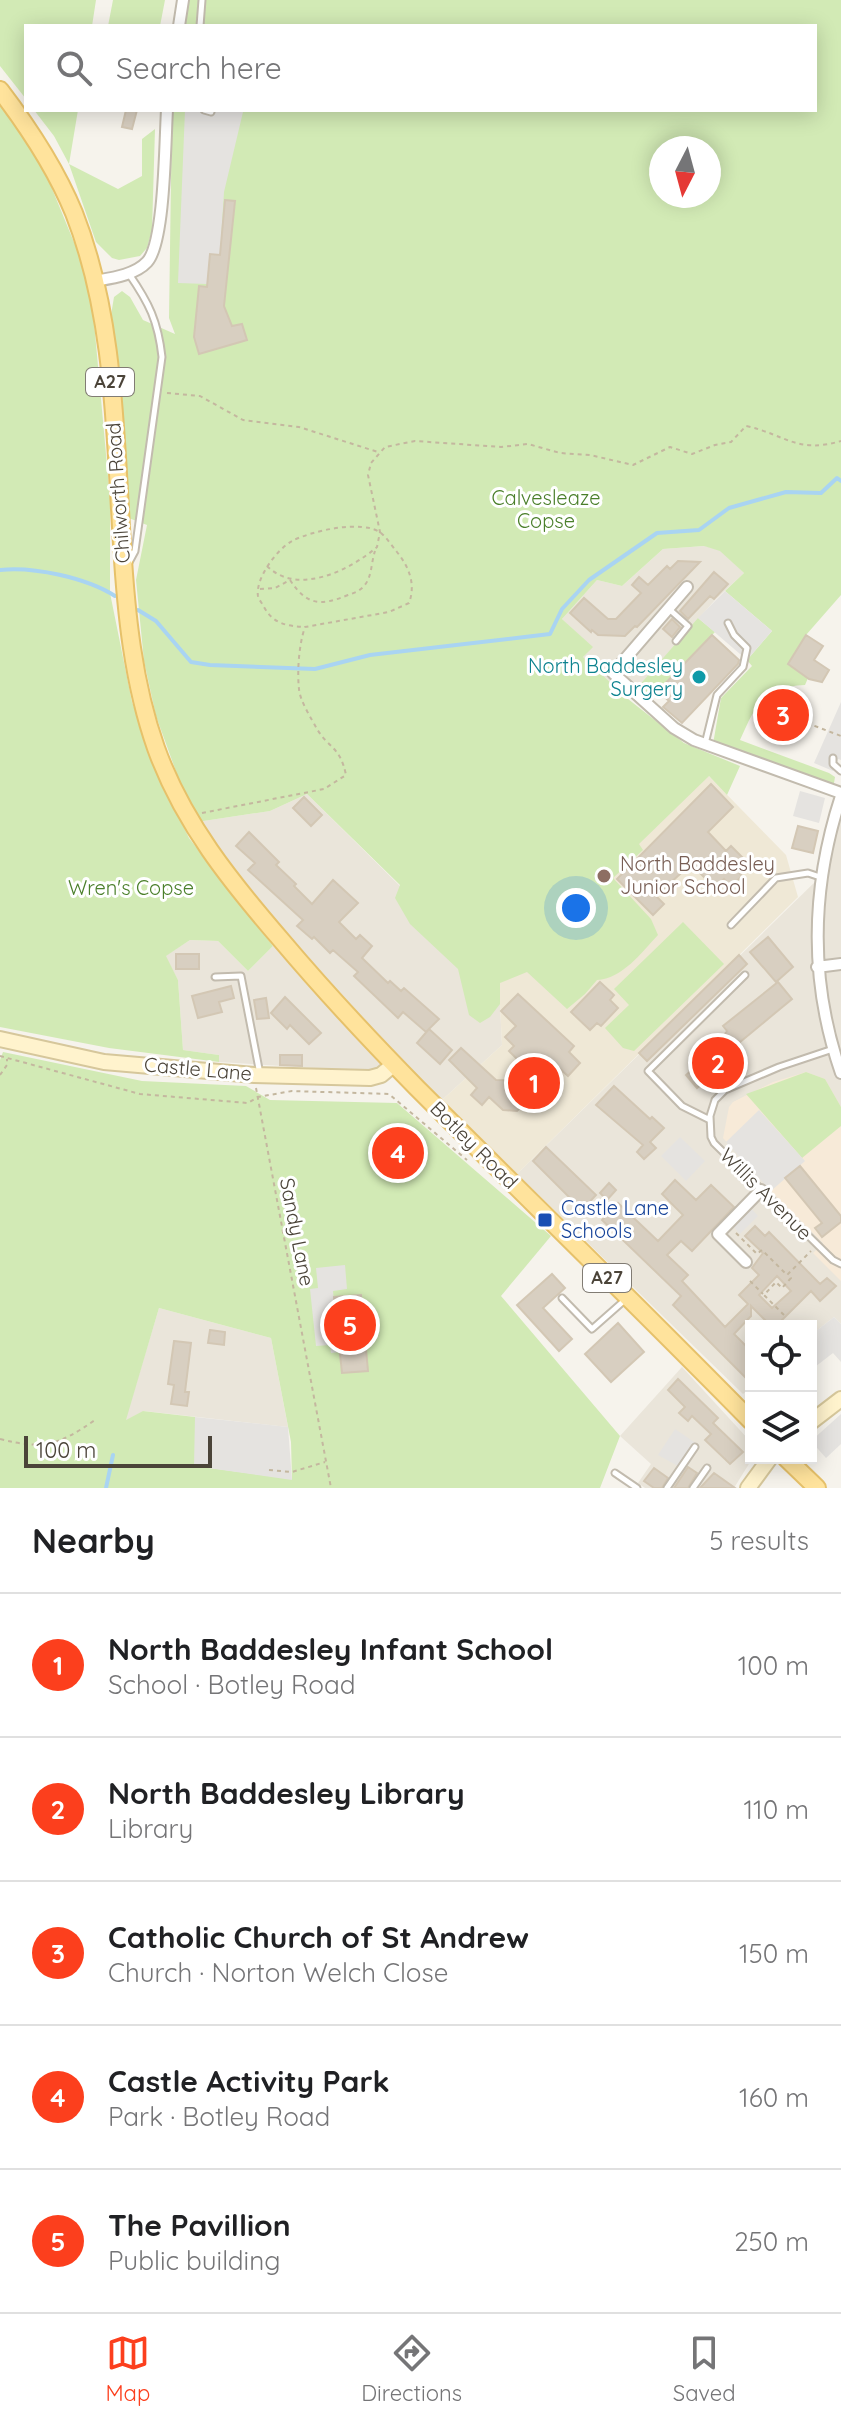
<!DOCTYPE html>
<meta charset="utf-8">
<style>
body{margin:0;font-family:Quicksand,sans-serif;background:#f6f6f6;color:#202124}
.controls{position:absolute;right:24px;bottom:24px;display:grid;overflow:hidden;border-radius:0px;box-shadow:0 4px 20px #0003}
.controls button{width:72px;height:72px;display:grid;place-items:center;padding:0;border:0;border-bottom:2px solid #e0e0e0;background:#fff;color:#202124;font:40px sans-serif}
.compass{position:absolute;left:649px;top:136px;width:72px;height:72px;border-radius:50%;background:#fff;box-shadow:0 4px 20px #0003;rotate:186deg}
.scale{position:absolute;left:24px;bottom:20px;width:188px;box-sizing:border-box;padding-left:8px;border:4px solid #4b4439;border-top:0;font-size:22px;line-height:28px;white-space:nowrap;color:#4b4439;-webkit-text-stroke:6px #fff;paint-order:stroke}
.you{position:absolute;left:576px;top:908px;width:28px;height:28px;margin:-20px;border:6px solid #fff;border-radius:50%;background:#1a73e8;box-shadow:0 0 0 12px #1a73e833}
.badge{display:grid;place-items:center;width:52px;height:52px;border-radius:50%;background:#fc3f1d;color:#fff;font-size:26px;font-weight:700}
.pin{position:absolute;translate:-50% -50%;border:4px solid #fff;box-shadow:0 2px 8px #0006}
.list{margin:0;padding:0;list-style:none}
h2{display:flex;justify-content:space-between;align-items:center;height:104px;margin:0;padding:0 32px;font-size:34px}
h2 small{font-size:26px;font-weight:400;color:#757577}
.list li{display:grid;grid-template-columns:52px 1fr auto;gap:24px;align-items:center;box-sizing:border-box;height:144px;padding:0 32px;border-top:2px solid #e0e0e0}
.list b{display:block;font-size:30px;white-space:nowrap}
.list p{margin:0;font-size:26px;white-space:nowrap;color:#757577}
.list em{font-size:26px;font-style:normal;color:#757577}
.icon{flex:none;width:44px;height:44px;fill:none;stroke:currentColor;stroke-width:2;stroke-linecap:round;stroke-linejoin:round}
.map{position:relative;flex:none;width:841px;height:1488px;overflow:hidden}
.search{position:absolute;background:#fff;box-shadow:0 4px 20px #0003;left:24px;right:24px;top:24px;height:88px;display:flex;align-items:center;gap:20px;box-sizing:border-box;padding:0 28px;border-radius:0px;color:#757577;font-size:30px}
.sheet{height:824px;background:#fff}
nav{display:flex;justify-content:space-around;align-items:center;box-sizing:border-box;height:112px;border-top:2px solid #e0e0e0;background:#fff;font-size:22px;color:#757577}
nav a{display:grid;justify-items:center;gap:4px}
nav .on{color:#fc3f1d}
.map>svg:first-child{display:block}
.residential{fill:#eae5da}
.commercial{fill:#f7ead8}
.education{fill:#efe8d6}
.green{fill:#d2eab5;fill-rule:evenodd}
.parking{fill:#e5e3e0}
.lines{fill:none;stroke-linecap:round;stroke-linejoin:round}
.stream{stroke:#a9d4f2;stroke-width:4}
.building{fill:#d8cfc1;stroke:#d3c7b4;stroke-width:2;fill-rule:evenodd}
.lane-casing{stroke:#c2bbae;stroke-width:9}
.street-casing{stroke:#c2bbae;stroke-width:14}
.secondary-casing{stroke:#d6c79b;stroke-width:18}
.primary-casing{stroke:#e6c16a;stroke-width:20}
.path{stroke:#c4b79f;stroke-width:2;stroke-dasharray:4 4;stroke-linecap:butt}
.lane{stroke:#fff;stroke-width:5}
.street{stroke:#fff;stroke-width:10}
.secondary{stroke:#fff3cd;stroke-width:14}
.primary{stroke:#ffe39c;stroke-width:16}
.culture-dot{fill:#0f9aa8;stroke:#fff;stroke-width:3}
.education-dot{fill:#8d6e63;stroke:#fff;stroke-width:3}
.transit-dot{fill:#1a4fb4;stroke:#fff;stroke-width:3}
.labels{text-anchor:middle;stroke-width:6;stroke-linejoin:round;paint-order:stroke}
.shield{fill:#fff;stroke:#817c74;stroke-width:2}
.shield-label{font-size:18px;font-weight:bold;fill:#4b4439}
.street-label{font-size:20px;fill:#4b4439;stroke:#fff}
.park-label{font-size:20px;fill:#4a7f2a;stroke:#fff}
.culture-label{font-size:20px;fill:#0d838f;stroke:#fff;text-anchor:end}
.education-label{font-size:20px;fill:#785e54;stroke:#fff;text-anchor:start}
.transit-label{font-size:20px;fill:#164399;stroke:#fff;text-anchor:start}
</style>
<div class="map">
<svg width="841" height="1488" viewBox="0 0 841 1488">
<rect width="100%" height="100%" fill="#f6f3ec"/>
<path class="residential" d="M705,546L720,550L744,573L715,600L628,699L583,657L592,647L562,619L597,580L622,586L663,549Z
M307,794L499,984L502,1045L442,1100L410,1074L219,1062V1055L183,1050L178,980L165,956L190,940L218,941L248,971L273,946L292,945L197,822L270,811Z
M841,796V1324L834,1317L811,1335V1326H751V1387L743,1394L517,1174L820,877Z
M159,1308L271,1338L288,1427L144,1411L125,1421Z
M682,1367L750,1441L752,1459L734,1488H645L638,1483L651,1464L620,1436Z"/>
<path class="commercial" d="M806,1072L825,1079L841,1107V1281L813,1253L823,1243L771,1191L723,1138L729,1107L733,1102L773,1082Z"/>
<path class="education" d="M583,657L693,760L786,855L798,897L517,1174L442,1100L502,1045L499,984Z"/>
<path class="green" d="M0,0H96L92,26H26V99L0,66Z
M113,0H165L160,26H108Z
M188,0H841V595L806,635L788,664L808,678L805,685C762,687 756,705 740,740L829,773L835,777L834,783L828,784L713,744L721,698L752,666L747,660L772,631L725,591L744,573L720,551L704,546L663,549L622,586L597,580L562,619L593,647L583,657L628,699L684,743L740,766L727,795L709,776L639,844L643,850L613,878L651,919L658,935C641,953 622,979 597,980L585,994L567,1009L527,972L500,983V1004L490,1017L480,1023L469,1015L458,969L410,924L395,898L400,885L307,794L270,811L197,822L182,788L156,716L144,661L136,580L147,525L126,517L111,315L114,297L122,291L130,297L143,320L175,334L169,318L172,110H815V26H184ZM661,148H709V196H661Z
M0,102L39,157L85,269L94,322L110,498V593L132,702L159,777L189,838L273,946L248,971L218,941L190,940L166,956L178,980L183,1050L219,1055V1062L109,1048L0,1027Z
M34,110H78L69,164L118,189L142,176V139L155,129L152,230L147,248L140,256L119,260L112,258L96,242L69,164L54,136Z
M698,618L715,632L651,699L637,688Z
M683,922L724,964L634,1051L623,1048L605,1028L629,1005L614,989Z
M3,1052L142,1081L246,1086L270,1100L397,1103L551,1236L501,1296L620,1436L600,1488H0V1060ZM159,1308L271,1338L291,1442L292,1479L195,1466V1417L143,1411L126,1420Z
M806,1072L825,1079L841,1107V1126L802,1158L746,1094Z"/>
<path class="parking" d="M185,110L243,112L224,192L220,255L210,254L207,284L178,283Z
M725,591L772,631L747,660L698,618Z
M841,702V760L838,759L833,771L814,763Z
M800,791L825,798L819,823L793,816Z
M759,1110L805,1161L771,1191L726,1142Z
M680,1137L705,1161L686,1181L661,1156Z
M749,1206L758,1216L740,1234L731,1224Z
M345,1265L347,1289L333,1291L339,1352L331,1353L330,1345L316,1346L310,1289L318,1288L316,1268Z
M834,1317L841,1324V1362L833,1353L811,1370V1335Z
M841,1414V1444L826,1458L811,1441Z
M195,1417L288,1427L292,1480L194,1466Z
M675,1429L700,1446L685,1470L658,1455Z"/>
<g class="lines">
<path class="stream" d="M0,570C33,566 87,578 115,596
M138,610L156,621L191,662L210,665L315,669L370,655L550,634L562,609L589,580L657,533L699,530L729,508L786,492L821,493L837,478L841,481
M106,1488L113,1455"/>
</g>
<path class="building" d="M126,110H137L132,129L122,127Z
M225,200L235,201L224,306L232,326L242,324L247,340L199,354L194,337L199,286L207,287L210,254L220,255Z
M678,561L700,562L637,627L635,626L625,636L598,635L592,630L591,632L570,613L584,598L608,619H616L641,593L632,585L639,577L648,585L667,566L670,569Z
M714,572L728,584L714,599L710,596L688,619L680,611Z
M672,619L680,627L672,637L663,629Z
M712,635L739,660L738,664L682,723L663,707L669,701L658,691Z
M806,635L823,646L814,660L829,670L822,682L809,679L788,664Z
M791,691L807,723L776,739L760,707Z
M711,784L733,807L708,832L726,851L731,846L745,860L736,869L742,876L731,887L724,879L715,888L691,864L656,896L664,904L653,915L617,879Z
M304,797L322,815L311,826L293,808Z
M798,826L818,831L813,853L792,848Z
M249,832L279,862L276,865L296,884L294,886L312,904L333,880L358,903L339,922L356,939L360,935L372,946L362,958L388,983L390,981L401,991L404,988L439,1019L426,1032L403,1012L398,1018L354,976L358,972L333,950L330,953L314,937L312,939L297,926L303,920L248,870L255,863L236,846Z
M768,937L793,967L776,982L750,952Z
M176,954H199V969H176Z
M739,955L747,964L647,1061L639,1053Z
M600,982L614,995L610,1000L618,1008L601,1026L597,1023L590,1030L571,1012Z
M778,982L792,999L722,1057L727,1063L697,1088L686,1075L693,1069L689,1064L721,1039L727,1031L723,1026Z
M231,986L234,998L219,1002L222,1012L198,1018L192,996Z
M518,994L574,1046L569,1052L580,1063L568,1076L559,1068L517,1111L503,1110L489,1097L482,1105L471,1095L477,1088L449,1060L461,1048L496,1080L539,1081L509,1051L514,1046L505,1037L516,1026L501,1011Z
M285,997L321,1033L309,1044L290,1025L287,1029L271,1013Z
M266,998L269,1018L257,1019L254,1000Z
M429,1029L452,1050L440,1064L417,1043Z
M280,1055H302V1066L280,1065Z
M614,1086L650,1119L652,1117L664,1128L650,1142L656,1148L644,1159L637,1152L643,1145L596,1105Z
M546,1147L596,1195L582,1210L533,1161Z
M800,1166L841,1216V1222L822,1237L815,1228L822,1223L785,1178Z
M675,1180L696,1200L711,1185L734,1207L692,1251L681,1241L667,1255L688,1275L682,1281L725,1327L748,1304L739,1295L759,1275L752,1268L763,1253L745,1236L755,1226L765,1236L769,1232L820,1284L827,1278L836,1286L820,1301L811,1291L776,1326H771L751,1306V1316L734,1334L751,1351V1383L673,1305L681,1296L602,1220L618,1203L658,1241L683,1215L662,1194ZM777,1276L791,1291L772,1308L759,1295Z
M609,1183L616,1190L607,1200L600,1193Z
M552,1274L565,1288L543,1308L572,1339L559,1351L517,1305Z
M361,1295L368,1371L342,1373L334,1297Z
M618,1323L644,1352L611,1382L585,1354Z
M210,1330L225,1332L224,1345L208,1343Z
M174,1341L191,1343L185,1392H189L187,1406L171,1404L174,1385L168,1384Z
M678,1379L718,1418L713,1423L743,1452L730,1464L705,1440L711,1434L692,1416L688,1421L679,1413L685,1407L668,1390Z
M688,1467L697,1473L688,1488H674Z
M654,1468L668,1478L662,1488H654L644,1481Z
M714,1473L735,1488H700Z"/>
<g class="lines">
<g class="lane-casing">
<path id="lane" d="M200,26L202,0
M204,110L211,112
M128,564L135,551L162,357C158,321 149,303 129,274
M669,609L688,626L676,641
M705,744L717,695L743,667L747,648L734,635L728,623
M833,758V764L841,771
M731,925L776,878L808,873L820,877
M215,977L241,976L260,1074
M833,1049L779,1067L725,1090L715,1100L710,1116L711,1137L714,1143L833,1260L841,1264
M710,1120L682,1106L648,1071L745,975
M562,1298L592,1329L626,1299
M615,1473L637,1488
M667,1488L695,1447
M693,1488L707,1468"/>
</g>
<g class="street-casing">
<path id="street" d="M179,26L183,0
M95,281C112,278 135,275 147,262C165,243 165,140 167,110
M687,587L613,673L674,728L694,740L841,793
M841,796C811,888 809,981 841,1073
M817,967L841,964
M746,1262L718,1234L761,1190"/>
</g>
<g class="secondary-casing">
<path id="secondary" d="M0,1039L104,1062L254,1075L370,1078L381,1075L393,1065
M811,1422L841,1399
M748,1488L770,1458"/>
</g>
<g class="primary-casing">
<path id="primary" d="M0,90C29,128 56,169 74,213C115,317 115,434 122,544C126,612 133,683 156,748C183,823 231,882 282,941C325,992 370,1040 417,1088C528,1199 641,1309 751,1421
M786,1458L817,1488"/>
</g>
<path class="path" d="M167,393L200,396L243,420L299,427L378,452
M267,566C297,596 349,571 377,547L380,532L368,475L371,463L385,447L415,441L501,447L528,444L560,453L590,455L633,465L670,447L692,454L715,445L731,442L746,426C787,435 796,454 841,441
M260,589L275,588L290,580C307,606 321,606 348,595C354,593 360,591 364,586C372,577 371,563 375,551
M807,723L841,736
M202,813L324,789L346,775C340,746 329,749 317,729C311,718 300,701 299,689C297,671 299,644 305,627L389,612L409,603C416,584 409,567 397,552C392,546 387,538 381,533C363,519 311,531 292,541C277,549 255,579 258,596C259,600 262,603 264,607C273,624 287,626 305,627
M0,1056L140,1094L248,1103L258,1097L292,1091L389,1094L467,1160
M0,1075L7,1065V1059
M256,1088L331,1488
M736,1233L757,1254L762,1250L787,1275L811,1251
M750,1281L763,1294
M784,1315L764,1295L776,1282L782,1288L791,1278L788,1276
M0,1439C44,1450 59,1445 95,1420
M269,1470L292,1472L325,1462"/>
<use href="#lane" class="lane"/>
<use href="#street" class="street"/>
<use href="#secondary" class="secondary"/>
<use href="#primary" class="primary"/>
</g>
<circle class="culture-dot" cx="699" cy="677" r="8"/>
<circle class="education-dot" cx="604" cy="876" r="8"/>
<rect class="transit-dot" x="537" y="1212" width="16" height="16" rx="4"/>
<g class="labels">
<g class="shield">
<rect x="86" y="368" width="48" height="28" rx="6"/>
<rect x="583" y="1264" width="48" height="28" rx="6"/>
</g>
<g class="shield-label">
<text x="110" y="388">A27</text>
<text x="607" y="1284">A27</text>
</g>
<g class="street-label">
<text transform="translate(118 493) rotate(-94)" y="7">Chilworth Road</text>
<text transform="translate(198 1069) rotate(5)" y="7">Castle Lane</text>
<text transform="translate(474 1145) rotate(45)" y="7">Botley Road</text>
<text transform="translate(766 1194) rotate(45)" y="7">Willis Avenue</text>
<text transform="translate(297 1232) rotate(79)" y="7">Sandy Lane</text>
</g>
<g class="park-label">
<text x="546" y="505">Calvesleaze<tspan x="546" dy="23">Copse</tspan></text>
<text x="131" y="895">Wren's Copse</text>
</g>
<g class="culture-label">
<text x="683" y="673">North Baddesley<tspan x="683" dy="23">Surgery</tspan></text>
</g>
<g class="education-label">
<text x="620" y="871">North Baddesley<tspan x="620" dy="23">Junior School</tspan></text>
</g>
<g class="transit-label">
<text x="561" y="1215">Castle Lane<tspan x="561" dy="23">Schools</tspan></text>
</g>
</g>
</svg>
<div class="controls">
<button><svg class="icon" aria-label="locate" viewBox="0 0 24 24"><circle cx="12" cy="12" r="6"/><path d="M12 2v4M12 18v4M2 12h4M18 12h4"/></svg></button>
<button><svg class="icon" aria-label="layers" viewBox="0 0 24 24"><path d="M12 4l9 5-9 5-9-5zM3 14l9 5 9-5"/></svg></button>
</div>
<svg class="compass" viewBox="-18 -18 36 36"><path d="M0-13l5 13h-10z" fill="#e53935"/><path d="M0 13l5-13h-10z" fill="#757577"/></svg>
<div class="scale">100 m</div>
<div class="you"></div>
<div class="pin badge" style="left:534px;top:1083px">1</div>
<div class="pin badge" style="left:718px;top:1063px">2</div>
<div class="pin badge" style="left:783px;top:715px">3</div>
<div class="pin badge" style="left:398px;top:1153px">4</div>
<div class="pin badge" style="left:350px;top:1325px">5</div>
<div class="search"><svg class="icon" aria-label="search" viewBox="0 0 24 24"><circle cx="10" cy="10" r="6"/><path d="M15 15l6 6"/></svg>Search here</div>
</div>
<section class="sheet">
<h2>Nearby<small>5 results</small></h2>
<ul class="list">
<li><span class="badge">1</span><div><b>North Baddesley Infant School</b><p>School · Botley Road</p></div><em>100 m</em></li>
<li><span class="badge">2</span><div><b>North Baddesley Library</b><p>Library</p></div><em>110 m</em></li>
<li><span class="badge">3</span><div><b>Catholic Church of St Andrew</b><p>Church · Norton Welch Close</p></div><em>150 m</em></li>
<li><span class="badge">4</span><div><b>Castle Activity Park</b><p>Park · Botley Road</p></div><em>160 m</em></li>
<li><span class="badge">5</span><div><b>The Pavillion</b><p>Public building</p></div><em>250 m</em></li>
</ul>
</section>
<nav>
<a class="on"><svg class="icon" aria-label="map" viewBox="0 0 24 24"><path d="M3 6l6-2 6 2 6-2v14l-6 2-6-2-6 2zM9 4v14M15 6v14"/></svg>Map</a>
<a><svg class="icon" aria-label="directions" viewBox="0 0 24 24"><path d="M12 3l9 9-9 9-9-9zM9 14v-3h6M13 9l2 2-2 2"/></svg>Directions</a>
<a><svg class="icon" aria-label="saved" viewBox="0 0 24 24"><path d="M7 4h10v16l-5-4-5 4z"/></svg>Saved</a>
</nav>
